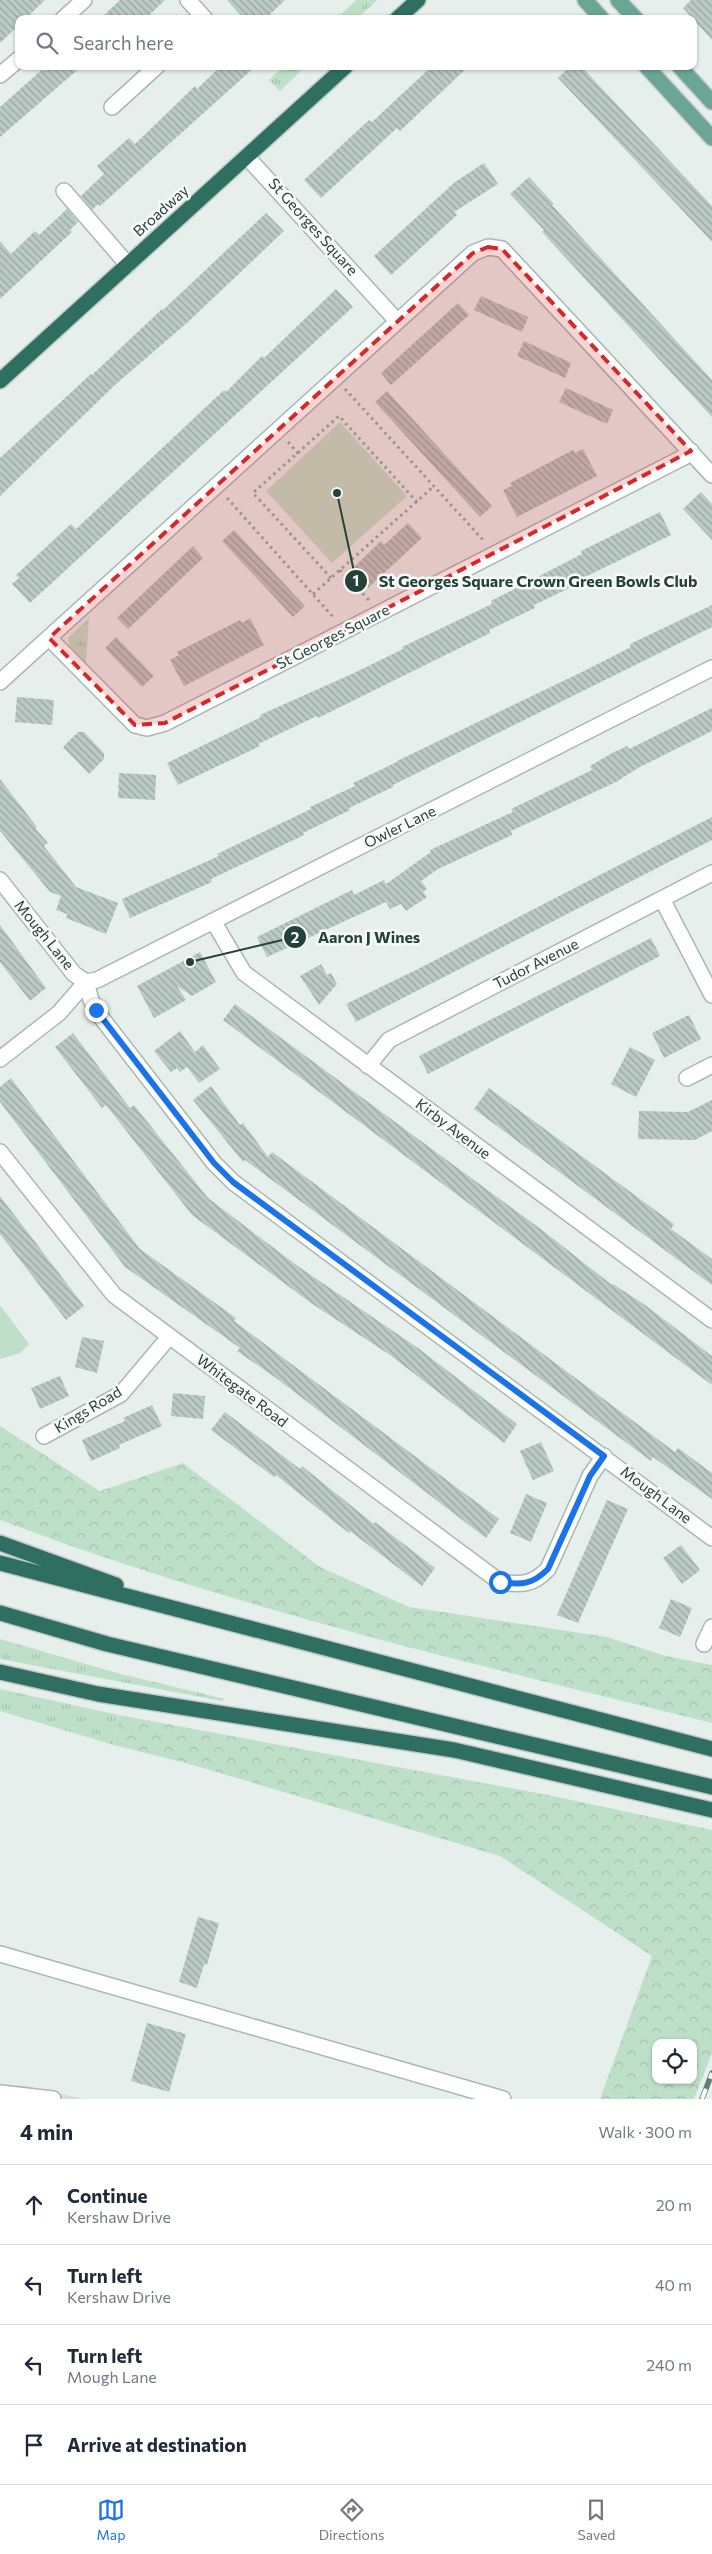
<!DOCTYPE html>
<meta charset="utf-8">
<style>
body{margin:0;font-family:Commissioner,sans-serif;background:#f2f2f3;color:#1f2937}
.controls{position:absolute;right:15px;bottom:15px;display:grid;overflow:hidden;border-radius:10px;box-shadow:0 1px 4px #0004}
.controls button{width:45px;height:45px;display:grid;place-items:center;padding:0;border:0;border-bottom:1px solid #e0e1e3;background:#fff;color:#1f2937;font:25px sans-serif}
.stop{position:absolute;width:15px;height:15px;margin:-11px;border:4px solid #1a73e8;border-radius:50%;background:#fff}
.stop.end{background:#1a73e8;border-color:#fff;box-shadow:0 1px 5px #0008}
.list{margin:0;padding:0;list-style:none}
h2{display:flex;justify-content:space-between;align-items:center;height:65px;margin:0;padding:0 20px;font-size:21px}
h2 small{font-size:16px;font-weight:400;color:#747a83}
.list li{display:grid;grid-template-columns:32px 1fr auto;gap:15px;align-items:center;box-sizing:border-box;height:80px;padding:0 20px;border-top:1px solid #e0e1e3}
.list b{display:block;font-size:19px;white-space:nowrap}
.list p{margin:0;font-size:16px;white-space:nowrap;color:#747a83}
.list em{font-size:16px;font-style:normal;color:#747a83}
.icon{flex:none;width:28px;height:28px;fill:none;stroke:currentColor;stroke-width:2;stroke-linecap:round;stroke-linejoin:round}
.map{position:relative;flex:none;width:712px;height:2099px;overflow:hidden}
.search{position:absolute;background:#fff;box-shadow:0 1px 4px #0004;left:15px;right:15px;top:15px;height:55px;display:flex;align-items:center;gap:12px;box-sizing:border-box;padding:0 18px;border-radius:10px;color:#747a83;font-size:19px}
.sheet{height:385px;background:#fff}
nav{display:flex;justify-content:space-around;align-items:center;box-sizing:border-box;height:70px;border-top:1px solid #e0e1e3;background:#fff;font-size:14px;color:#747a83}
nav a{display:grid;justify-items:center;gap:2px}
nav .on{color:#1a73e8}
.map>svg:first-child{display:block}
.built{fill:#d4dfda}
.grass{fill:url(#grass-tufts)}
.forest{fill:url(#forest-crowns);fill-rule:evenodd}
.park{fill:#bfe0c8}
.building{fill:url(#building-back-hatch)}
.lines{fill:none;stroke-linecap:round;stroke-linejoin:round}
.minor-casing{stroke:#a8b8b2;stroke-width:18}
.major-casing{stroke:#c2cac8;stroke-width:18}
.highway-casing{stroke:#c2cac8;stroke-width:18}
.path{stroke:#86b3a5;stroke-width:3;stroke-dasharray:2.5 4;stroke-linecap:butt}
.minor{stroke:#fff;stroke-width:15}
.major{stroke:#6aa596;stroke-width:15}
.highway{stroke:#2f6f62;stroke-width:15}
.rail-casing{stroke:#5f7d75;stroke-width:5.5}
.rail{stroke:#f7fbf9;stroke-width:4;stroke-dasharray:11;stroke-linecap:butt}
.route{stroke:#1a73e8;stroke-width:6}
.marked{fill:#d62828;fill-opacity:0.2;stroke:#d62828;stroke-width:4;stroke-dasharray:10 6;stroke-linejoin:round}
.labels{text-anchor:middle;stroke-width:5;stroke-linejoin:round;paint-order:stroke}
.street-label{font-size:15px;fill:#24423a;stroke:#f7fbf9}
.leader{fill:none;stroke:#24423a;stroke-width:2}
.callout-dot{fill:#24423a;stroke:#f7fbf9;stroke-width:2}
.mark-label{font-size:15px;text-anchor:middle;font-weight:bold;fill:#fff}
.callout-label{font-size:16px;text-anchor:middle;font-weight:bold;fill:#24423a;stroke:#f7fbf9;stroke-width:5;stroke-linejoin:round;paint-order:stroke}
</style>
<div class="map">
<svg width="712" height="2099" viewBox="0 0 712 2099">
<defs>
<pattern id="grass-tufts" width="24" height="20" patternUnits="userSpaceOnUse" patternTransform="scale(1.25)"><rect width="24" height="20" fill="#bfe0c8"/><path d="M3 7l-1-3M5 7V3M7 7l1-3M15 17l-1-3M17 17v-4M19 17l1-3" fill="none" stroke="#a4c1ad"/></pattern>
<pattern id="forest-crowns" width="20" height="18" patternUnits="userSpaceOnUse" patternTransform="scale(1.25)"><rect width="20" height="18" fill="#bfe0c8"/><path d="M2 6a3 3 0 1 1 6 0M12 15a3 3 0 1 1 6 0" fill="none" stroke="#a4c1ad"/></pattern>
<pattern id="building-back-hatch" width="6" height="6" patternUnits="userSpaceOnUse" patternTransform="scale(1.25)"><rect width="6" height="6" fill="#bbcac4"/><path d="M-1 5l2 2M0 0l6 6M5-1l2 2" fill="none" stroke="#98a6a0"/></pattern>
</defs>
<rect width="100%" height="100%" fill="#e6efeb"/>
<path class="built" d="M0,2084L26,2086L84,2099H0Z"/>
<path class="grass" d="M356,0H377L357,19H336Z
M284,66H306L280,91L269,80Z
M89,618L86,664L70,650L68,638Z
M0,1639L117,1673L225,1699L222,1701L0,1659Z
M0,1689L119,1715L114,1745L0,1711Z"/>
<path class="forest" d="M0,1426L100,1491L183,1463L320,1567L409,1607L607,1637L666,1656L712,1665V1723C473,1664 230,1607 0,1520Z
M119,1715L548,1795L712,1830V2053L694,2099H600L652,1956L500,1856L186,1763L114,1745ZM656,2043H693V2080H656Z"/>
<path class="park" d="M340,422L407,496L332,563L266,491Z
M0,1305L29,1344L20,1353L0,1359Z"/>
<path class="building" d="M0,0H45L25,19H19V25L0,43Z
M120,0H165L145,19H100Z
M227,0H285L265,19H244Z
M691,0H712V40L683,8Z
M46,66H82L0,137V107Z
M221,66H256L100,206L98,204L92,210L81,196L104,174L97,166L129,138L135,144L195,86L197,89Z
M432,66H469L400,131L397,128L321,198L304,180L369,120L372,122Z
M570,66H581L712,206V242L558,78Z
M484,163L498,184L454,212L457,215L391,275L374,256L455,182Z
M529,177L554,204L552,205L712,380V417L542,232L544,230L510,194Z
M67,209L78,222L70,230L72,232L0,299V241L11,254L35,231L39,235Z
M266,213L284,231L188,322L116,384L0,496V458L91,374L92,375L162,309L163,310Z
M336,289L353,307L30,603L12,584L19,578L16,575L71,524L76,529L224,390L226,392L262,356L264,358Z
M481,296L528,317L522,332L474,310Z
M458,303L469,315L391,385L381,373Z
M524,341L571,363L565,378L517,356Z
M566,388L613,410L607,424L559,402Z
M387,391L492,506L480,517L375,402Z
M583,449L597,476L517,517L503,490L512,486L510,483L573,450L575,453Z
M701,492L712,504V540L683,509Z
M660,512L671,535L579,580L580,583L534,605L535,608L489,630L490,633L318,718L317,716L258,744L260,746L178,785L167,763L261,717L260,715L354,673L403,649L402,647L492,604L491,601L582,554L581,551Z
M408,523L422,538L368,588L351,570L381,541L384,545Z
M234,530L305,606L293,617L222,541Z
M193,546L203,558L128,629L117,618Z
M712,605V627L393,785V787L349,808L350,810L303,833L304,835L211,879L212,882L130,918L122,899L219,856L217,854L311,809L310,807L355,786L353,783L397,762V761L586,670L631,647L630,644Z
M250,618L264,645L184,686L170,660L179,655L177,652L240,620L242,623Z
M116,637L154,676L142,687L105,648Z
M17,697L54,700L52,725L15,722Z
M712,708V731L638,768L616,782L511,831L512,835L438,869L421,881L427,889L423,892L427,897L406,911L401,904L390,909L386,902L267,957L257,937L352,890L354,895L384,880L386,884L431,852L430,850L513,812L511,809L592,770L590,766L612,753L627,746L629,749Z
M78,732H84L104,753V759L89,774L63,747Z
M119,773L156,775L155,800L118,798Z
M0,779L37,827L35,828L48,843L44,846L76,887L118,903L106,934L66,918L67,914L56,910L61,896L50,892L0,831Z
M712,817V840L356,1022L346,1004L420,968Z
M0,925L46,988L30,1001L0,962Z
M651,938L660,956L428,1074L419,1056Z
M200,952L216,982L192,996L177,986L186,1000L154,1018L137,986Z
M321,964L327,975L331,973L337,984L319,1005L300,976Z
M235,1004L546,1233L612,1285L613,1284L645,1305L712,1356V1385L223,1020Z
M689,1015L701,1039L664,1058L652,1033Z
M180,1031L195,1052L203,1045L220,1069L199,1083L187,1067L180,1072L177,1068L171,1072L154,1051Z
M73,1033L130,1108L134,1105L208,1198L299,1267L418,1348L517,1424L504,1443L390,1355L311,1303L192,1215L106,1105L102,1108L55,1047Z
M630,1047L655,1060L636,1097L611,1084Z
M11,1078L140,1249L236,1318L234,1321L499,1519L486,1538L276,1378L237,1351L240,1348L125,1267L0,1102V1087Z
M211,1086L240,1125L243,1123L268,1157L272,1152L675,1452L678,1448L712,1473V1499L653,1457L651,1461L245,1160L243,1162L193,1100Z
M489,1088L674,1224L671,1229L712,1259V1285L474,1109Z
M712,1100V1131L695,1140L638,1139L639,1111L688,1112Z
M0,1196L84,1306L66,1320L0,1234Z
M82,1337L104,1341L97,1373L75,1367Z
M60,1376L69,1396L40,1409L31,1388Z
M173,1393L205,1396L203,1419L171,1416Z
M152,1405L162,1426L119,1445L120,1448L91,1461L82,1440L125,1421L123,1418Z
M225,1412L300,1469L302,1466L374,1524L375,1522L435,1568L422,1586L350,1531L349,1533L336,1523L276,1475L274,1477L211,1430Z
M541,1442L554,1471L533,1480L520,1451Z
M526,1494L547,1503L531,1542L510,1533Z
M607,1500L628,1509L578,1623L557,1615Z
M681,1545L700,1570L682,1584L663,1558Z
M671,1599L692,1608L680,1637L659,1628Z
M198,1917L219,1923L207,1965L204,1964L197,1988L179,1982Z
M147,2023L186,2034L169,2092L131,2081Z"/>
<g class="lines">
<g class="minor-casing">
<path id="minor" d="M188,0L205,19
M63,19L84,0
M0,75L19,59
M112,107L157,66
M247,157L397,321
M64,191L128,265
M49,638L135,725L147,728L165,723L684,457L691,451
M0,682L473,253L488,247L502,249L712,475
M0,880L74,974L86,982L91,1000L100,1016L214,1163L233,1182L712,1538
M662,899L712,995
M213,921L244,973L712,1320
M86,982L97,980L712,668
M0,1059L59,1013L86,982
M368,1066L389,1040L712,873
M687,1078L712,1065
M0,1152L114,1295L500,1582C521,1585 533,1585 548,1569L590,1476L604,1456
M44,1436L121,1394L169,1337
M704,1644L712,1627
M0,1954L503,2099
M0,2093L53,2099"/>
</g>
<g class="major-casing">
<path id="major" d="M585,0L602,19
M618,0L636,19
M646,66L712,138
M679,66L712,102"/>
</g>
<g class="highway-casing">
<path id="highway" d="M397,19L418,0
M0,381L346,66
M0,1543L116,1585
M0,1563L712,1749
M0,1613L107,1644L712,1787
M0,1672L98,1694L454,1750L712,1810"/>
</g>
<path class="path" d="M345,389L484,541
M288,442L298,453
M227,498L334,618
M340,570L369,600
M331,578L253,493L339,416L417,502
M313,594L434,486"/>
<use href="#minor" class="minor"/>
<use href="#major" class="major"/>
<use href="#highway" class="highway"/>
<g class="rail-casing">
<path id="rail" d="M702,2099L712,2073"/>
</g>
<use href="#rail" class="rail"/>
</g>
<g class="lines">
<path class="route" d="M96,1010L214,1163L233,1182L604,1456L590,1476L548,1569C532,1585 521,1585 500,1582"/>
</g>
<path class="marked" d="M488,247L502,249L691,451L165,723L135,725L49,638L473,253Z"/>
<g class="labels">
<g class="street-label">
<text transform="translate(161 211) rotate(-42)" y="5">Broadway</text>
<text transform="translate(313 227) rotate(48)" y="5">St Georges Square</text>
<text transform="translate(333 637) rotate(-27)" y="5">St Georges Square</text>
<text transform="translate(400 827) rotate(-26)" y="5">Owler Lane</text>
<text transform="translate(44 935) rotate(51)" y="5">Mough Lane</text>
<text transform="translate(536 964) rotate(-27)" y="5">Tudor Avenue</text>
<text transform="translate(453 1129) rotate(37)" y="5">Kirby Avenue</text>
<text transform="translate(242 1391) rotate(37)" y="5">Whitegate Road</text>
<text transform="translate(88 1410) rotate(-31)" y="5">Kings Road</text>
<text transform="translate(656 1495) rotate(37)" y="5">Mough Lane</text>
</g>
</g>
<path class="leader" d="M337 493L356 581M190 962L295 937"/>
<g class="callout-dot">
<circle cx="337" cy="493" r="5"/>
<circle cx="190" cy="962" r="5"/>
<circle cx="356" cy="581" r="12"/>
<circle cx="295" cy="937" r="12"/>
</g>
<g class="mark-label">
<text x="356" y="586">1</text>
<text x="295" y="943">2</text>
</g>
<g class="callout-label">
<text x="538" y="587">St Georges Square Crown Green Bowls Club</text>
<text x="369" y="943">Aaron J Wines</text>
</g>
</svg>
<div class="controls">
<button><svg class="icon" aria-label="locate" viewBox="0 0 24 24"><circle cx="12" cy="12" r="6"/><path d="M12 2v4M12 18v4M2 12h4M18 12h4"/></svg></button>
</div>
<div class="stop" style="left:500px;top:1582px"></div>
<div class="stop end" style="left:96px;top:1010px"></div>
<div class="search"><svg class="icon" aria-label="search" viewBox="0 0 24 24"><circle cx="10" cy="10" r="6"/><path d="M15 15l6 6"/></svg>Search here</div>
</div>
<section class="sheet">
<h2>4 min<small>Walk · 300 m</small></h2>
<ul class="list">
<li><svg class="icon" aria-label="ahead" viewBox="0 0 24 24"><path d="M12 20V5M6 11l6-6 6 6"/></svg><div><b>Continue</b><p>Kershaw Drive</p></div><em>20 m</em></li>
<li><svg class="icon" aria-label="left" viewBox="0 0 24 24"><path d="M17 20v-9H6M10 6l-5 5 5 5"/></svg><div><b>Turn left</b><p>Kershaw Drive</p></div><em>40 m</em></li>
<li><svg class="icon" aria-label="left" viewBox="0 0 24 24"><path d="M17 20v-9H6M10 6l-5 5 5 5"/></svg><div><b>Turn left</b><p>Mough Lane</p></div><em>240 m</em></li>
<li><svg class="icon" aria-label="arrive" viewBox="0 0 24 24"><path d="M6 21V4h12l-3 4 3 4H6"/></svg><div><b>Arrive at destination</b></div></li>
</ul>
</section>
<nav>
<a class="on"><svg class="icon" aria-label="map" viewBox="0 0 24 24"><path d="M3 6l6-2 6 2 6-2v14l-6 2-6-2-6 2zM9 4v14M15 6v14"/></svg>Map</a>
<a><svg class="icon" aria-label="directions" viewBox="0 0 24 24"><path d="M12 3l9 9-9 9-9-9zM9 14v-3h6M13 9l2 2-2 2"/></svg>Directions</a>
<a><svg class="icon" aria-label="saved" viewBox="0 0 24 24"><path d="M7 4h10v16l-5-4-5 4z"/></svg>Saved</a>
</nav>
